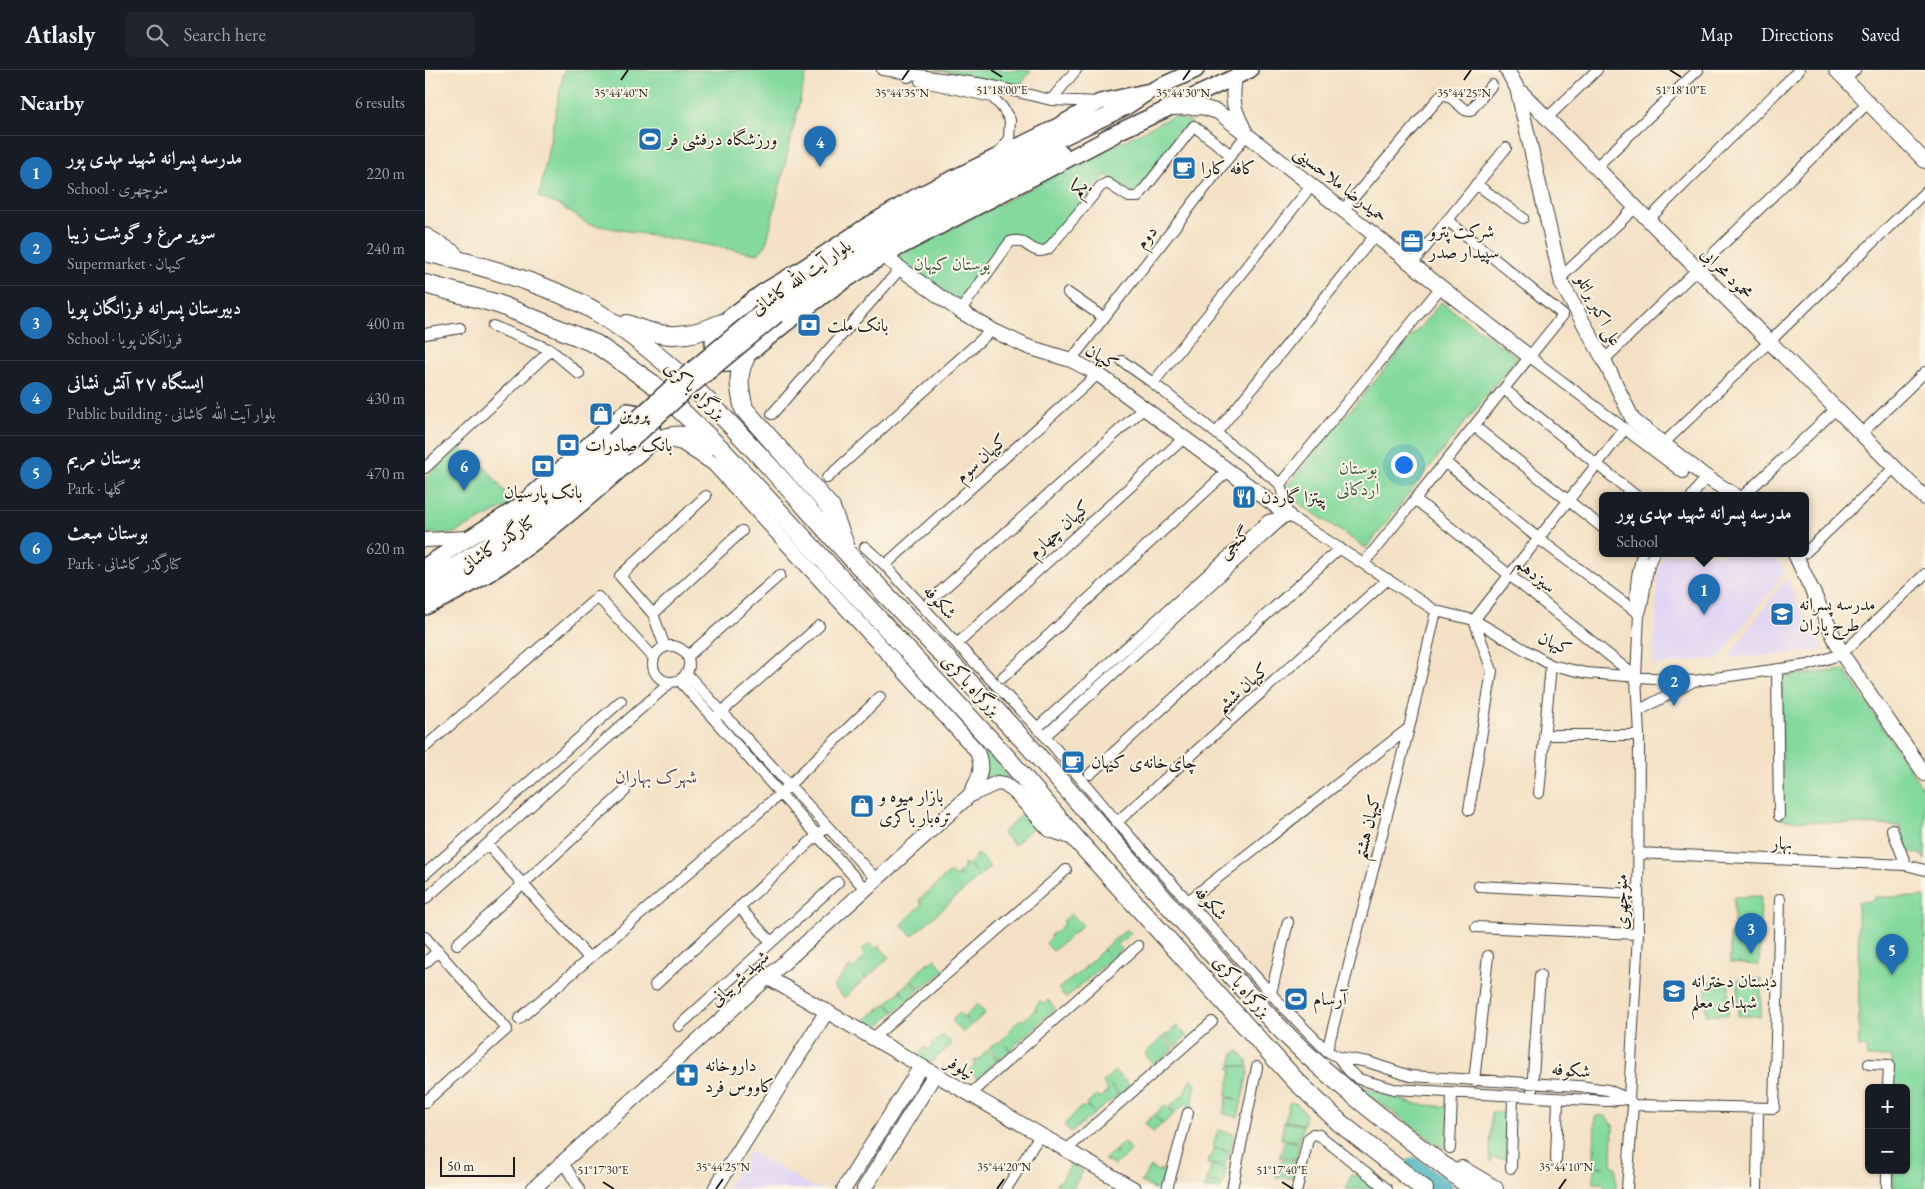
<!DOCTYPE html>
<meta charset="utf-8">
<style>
body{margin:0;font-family:"EB Garamond",Amiri,serif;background:#20242c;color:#f1f3f6}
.controls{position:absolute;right:15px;bottom:15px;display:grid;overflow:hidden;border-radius:8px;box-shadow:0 1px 4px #0004}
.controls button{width:45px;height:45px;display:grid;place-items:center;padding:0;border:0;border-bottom:1px solid #363941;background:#171b24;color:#f1f3f6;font:25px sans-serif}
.scale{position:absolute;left:15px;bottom:12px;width:75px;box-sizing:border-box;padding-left:5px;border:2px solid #1c1c1c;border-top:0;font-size:14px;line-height:18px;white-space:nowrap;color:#1c1c1c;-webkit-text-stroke:4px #fcf5e5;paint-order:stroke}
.you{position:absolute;left:978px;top:394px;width:18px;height:18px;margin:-12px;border:4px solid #fff;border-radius:50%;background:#1a73e8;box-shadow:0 0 0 8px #1a73e833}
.badge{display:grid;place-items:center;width:32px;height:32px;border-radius:50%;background:#1f6fb2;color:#fff;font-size:16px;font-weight:700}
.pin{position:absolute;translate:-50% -41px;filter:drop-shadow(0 1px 2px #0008)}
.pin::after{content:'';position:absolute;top:26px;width:18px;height:15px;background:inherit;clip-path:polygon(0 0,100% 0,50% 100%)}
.popup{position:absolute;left:1174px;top:422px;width:210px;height:65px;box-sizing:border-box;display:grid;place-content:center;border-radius:8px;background:#171b24;filter:drop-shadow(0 1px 4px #0005);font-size:16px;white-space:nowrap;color:#9ea1a6}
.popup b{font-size:19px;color:#f1f3f6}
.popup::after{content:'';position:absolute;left:50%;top:100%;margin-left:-10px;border:10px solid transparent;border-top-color:#171b24}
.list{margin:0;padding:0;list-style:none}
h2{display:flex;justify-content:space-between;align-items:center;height:65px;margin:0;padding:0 20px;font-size:21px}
h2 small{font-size:16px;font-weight:400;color:#9ea1a6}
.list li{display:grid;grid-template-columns:32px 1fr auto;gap:15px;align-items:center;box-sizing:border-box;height:75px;padding:0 20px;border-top:1px solid #363941}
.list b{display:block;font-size:19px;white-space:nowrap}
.list p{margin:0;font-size:16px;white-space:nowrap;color:#9ea1a6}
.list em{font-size:16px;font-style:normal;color:#9ea1a6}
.icon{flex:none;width:28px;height:28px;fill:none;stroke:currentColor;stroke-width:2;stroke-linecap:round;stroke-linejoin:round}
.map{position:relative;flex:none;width:1500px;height:1119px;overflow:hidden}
header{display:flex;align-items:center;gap:30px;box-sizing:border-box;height:70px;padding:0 25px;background:#171b24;border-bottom:1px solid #363941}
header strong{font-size:24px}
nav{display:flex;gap:28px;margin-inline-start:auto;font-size:18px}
.search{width:350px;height:45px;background:#20242c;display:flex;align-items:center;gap:12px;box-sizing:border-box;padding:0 18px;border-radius:8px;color:#9ea1a6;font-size:19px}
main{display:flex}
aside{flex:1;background:#171b24}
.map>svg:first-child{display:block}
.built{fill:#e1d4f4}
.green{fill:#84d99d;stroke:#507a5c}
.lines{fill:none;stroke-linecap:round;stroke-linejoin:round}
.river{stroke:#44b2c0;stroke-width:19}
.street-casing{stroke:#3c3a35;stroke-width:12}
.secondary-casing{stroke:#3c3a35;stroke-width:16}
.primary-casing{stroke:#3c3a35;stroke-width:18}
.highway-casing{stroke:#3c3a35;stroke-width:20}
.street{stroke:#fff;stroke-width:10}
.secondary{stroke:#fff;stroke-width:14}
.primary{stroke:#fff;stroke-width:15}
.highway{stroke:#fff;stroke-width:18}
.primary-bridge-casing{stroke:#3c3a35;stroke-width:18;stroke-linecap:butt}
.primary-bridge{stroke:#fff;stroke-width:15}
.ticks{fill:none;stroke:#1c1c1c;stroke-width:2}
.labels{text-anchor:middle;stroke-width:4;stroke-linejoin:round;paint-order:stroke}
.poi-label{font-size:18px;fill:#1c1c1c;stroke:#fcf5e5;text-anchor:start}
.street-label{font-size:18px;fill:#1c1c1c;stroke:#fcf5e5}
.park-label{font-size:18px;fill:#405e49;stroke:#fcf5e5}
.neighbourhood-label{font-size:19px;fill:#5b4c5d;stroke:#fcf5e5}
.ticks-label{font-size:12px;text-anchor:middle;fill:#1c1c1c;stroke:#fcf5e5;stroke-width:4;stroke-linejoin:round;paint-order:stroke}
</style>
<header>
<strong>Atlasly</strong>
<div class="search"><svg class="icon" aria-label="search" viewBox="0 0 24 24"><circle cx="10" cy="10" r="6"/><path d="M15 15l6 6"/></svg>Search here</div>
<nav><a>Map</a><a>Directions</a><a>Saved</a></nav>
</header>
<main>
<aside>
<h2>Nearby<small>6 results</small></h2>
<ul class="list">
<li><span class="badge">1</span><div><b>مدرسه پسرانه شهید مهدی پور</b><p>School · منوچهری</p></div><em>220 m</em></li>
<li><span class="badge">2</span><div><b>سوپر مرغ و گوشت زیبا</b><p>Supermarket · کیهان</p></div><em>240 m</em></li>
<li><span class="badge">3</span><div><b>دبیرستان پسرانه فرزانگان پویا</b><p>School · فرزانگان پویا</p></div><em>400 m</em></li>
<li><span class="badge">4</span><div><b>ایستگاه ۲۷ آتش نشانی</b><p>Public building · بلوار آیت الله کاشانی</p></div><em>430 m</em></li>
<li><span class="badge">5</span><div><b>بوستان مریم</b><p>Park · گلها</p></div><em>470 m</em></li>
<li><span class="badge">6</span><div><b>بوستان مبعث</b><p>Park · کنارگذر کاشانی</p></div><em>620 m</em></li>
</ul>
</aside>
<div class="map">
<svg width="1500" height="1119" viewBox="0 0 1500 1119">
<rect width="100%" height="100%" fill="#fcf5e5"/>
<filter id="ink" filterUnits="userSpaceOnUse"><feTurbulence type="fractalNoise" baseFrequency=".02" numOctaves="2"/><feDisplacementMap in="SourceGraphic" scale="10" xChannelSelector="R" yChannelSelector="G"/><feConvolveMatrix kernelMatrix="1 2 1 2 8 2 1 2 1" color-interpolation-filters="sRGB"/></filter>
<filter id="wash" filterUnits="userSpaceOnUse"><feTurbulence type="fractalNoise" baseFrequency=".0096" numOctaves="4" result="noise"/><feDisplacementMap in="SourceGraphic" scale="20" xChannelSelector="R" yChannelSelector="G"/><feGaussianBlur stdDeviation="1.12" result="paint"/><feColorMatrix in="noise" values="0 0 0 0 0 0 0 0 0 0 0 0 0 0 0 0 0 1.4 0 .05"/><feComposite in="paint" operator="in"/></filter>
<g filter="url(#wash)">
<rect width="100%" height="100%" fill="#f4e1c5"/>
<path class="built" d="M1242,484H1348L1360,501L1294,588L1228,596L1234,495Z
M1361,508L1397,580L1325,587H1303Z
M325,1081L388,1117L392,1116L397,1119H301Z"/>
<path class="green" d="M139,0H382L341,175L333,184L163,154L136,136L114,127Z
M511,0H606L595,16Z
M748,46L767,52L709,124L681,105L615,179L587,164L533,236L466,189Z
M1016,232L1092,287L941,478L857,422Z
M34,376L55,400L59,396L89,433L27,464L0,463V408Z
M1420,600L1500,722V790L1497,785L1483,781L1475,756L1357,750V606Z
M558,676L590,714L569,706L547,723L553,679Z
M599,743L610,756L589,775L577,763Z
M550,785H555L565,797L487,866L476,855L497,834L494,830L525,802L530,807L533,805L536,808L533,804L539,799V795H544L552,803L544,794L550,788Z
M1336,826L1335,857L1309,855V827Z
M1449,827H1500V1119H1469L1468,1100H1481V1018H1467V987H1442L1441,977H1434L1433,832L1448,831Z
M647,844L658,855L628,881L621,873L626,868V864C633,863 640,854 639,850Z
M702,859L706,863L693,874L691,873L697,879L641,928L633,919L654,903L678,880L684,886L678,879Z
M1305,864H1318V871V864L1335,865L1334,895L1305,893Z
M445,873L450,879L454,876L464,887L442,908L438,904L441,908L419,928L408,916L425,897L428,900L439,888L437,880Z
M510,889L520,901L495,919L487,909L503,892L505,893Z
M1313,909H1336V946H1313Z
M486,911L494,920L470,942L462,933L475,921L481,927L475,920Z
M1281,912H1304L1303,945H1281Z
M615,930L619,934L623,930L630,938L585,980L581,975L585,980L574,990L564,978L571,972L573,973L576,971L594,950H599L610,939L612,941L610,938Z
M461,934L469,942L452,957H442L436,953Z
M552,934L560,943L538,963L529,953L528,949L535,943L545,953L540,946Z
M752,956L762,966L750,977L739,966Z
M519,965L527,974L504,994L492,987L500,977L502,979L509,976L507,974Z
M737,967L749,979L729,995L720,984Z
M562,980L573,990L552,1009L544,1001L550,995L549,991L554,990Z
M813,980L823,993L822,997L808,995L824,998L813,1047L798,1044L802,1028L812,1029L801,1026L807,1001L804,998L808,995H806L809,984Z
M689,1001L705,1015L694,1025L684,1014L693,1025L646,1062L639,1055L657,1036L659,1038L662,1036L668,1042L662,1034L671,1026L676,1027L683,1021L678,1012Z
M766,1008L771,1013L766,1041L760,1034L749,1043L744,1037L759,1024Z
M928,1013L989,1034L1025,1037L1020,1080Z
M866,1032L872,1034L881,1044L879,1054L860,1051L864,1033Z
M736,1036L742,1037L749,1044L738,1054L731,1047L737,1054L728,1062L720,1053L736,1039Z
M1069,1042L1079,1043L1083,1048V1089L1068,1088L1065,1092L1066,1044Z
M1172,1046H1180L1188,1055L1187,1096L1191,1097V1119H1180V1114L1169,1113V1097H1179L1169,1096V1081L1172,1079L1169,1080L1170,1047Z
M859,1052L878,1055L875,1071L856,1069Z
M793,1060L809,1064L805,1081L788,1077Z
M860,1070L874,1073L871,1089L857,1086L854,1089Z
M699,1072L706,1081L690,1095L679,1090L689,1081L693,1084L690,1080Z
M788,1078L804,1082L800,1097L782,1094L784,1088L787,1087Z
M858,1088L872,1091L868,1108L851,1107Z
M644,1094L658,1101L647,1119H641L631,1113L635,1112L645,1096Z
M787,1094L801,1098L798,1114L784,1111L797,1115L796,1119H779L783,1111L781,1112Z
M726,1097L733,1102L735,1099L741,1103L733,1119H729L716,1112Z
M926,1105L948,1110L951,1113L949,1119H921Z"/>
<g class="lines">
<path class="river" d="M989,1097L1019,1119"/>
</g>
</g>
<g filter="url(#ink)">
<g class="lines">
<g class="street-casing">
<path id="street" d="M457,0L560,14L626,30L674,32
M1420,10L1430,0
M495,11L567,27L577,37L585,50L584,68L573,85
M626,30L651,0
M1122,48L1172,0
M1171,97L1273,0
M1051,114L1098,148
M918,140L1019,22L1040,40L1045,41L1067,15
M1223,150L1374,0
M987,194L1081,78
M1135,208L1211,137
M643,223L679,248
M535,241L585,172C601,165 607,188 623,179L676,116L682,113L704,127H713L769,56L806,85
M68,256L126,280L154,304
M0,264L35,258
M1105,287L1258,403
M646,290L822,64
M1179,290L1443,33
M697,291L728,313L855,414L863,445L1011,541L1049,550L1126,595L1161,603L1269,611L1383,595L1417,584L1500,504
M728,313L887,115
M1079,319L1211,426
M347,344L475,199
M1049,356L1178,458
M792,362L950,165
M1436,364L1500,302
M1238,374L1500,122
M1020,392L1114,469L1214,544
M0,398L126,280
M402,408L567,260
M855,414L1016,217
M1267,426L1281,407
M1318,426L1411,339
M990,429L1211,607
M440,477L460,495L532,574L620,666L692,752L858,937L902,981L913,987L943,992L985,1006L1154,1016L1183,1020L1204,1029
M1380,483L1469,398
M939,493L1138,245L1022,150
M460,495L673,304
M506,530L719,338
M1215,543C1221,526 1220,496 1229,484
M228,544L317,461
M1049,550L1199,360
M532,574L759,368
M228 594a18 18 0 1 1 36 0a18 18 0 1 1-36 0Z
M240,577L228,544L195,506L281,426
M263,586L355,505
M1352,600L1354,746
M261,603L451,809
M578,607L803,401
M254,610L440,819
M1213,641L1267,612
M292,646L394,556
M612,658L843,450L863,445
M1119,665H1214
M620,666L862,445
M0,677L173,527L229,588
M665,704L915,478
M1114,723L1126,595
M1044,740L1067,601L1049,550
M692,752L963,509
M1467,759L1481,795
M62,774L164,888
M1212,783L1481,795L1500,800
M0,804L196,631
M1054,816L1212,824
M0,829L246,612
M763,831L984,658
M314,837L346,872
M1051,857L1213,864
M0,867L82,959L0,1032
M32,874L200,721
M0,893L13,881
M230,915L397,761
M846,923L863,852
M94,949L355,724L455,627
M254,956L413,812
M448,968L641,800
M902,981L984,658L1011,541
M913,987L924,1001L934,1009L969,1019L1183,1031L1203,1029
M1444,994L1464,995L1463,1018
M1049,1011L1063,886
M1107,1021L1115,905
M545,1024L713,876
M1208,1035L1349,1038L1355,829
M1025,1078L1027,1024
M641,1080L787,952
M1131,1090L1133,1029
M138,1092L154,1119
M1086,1098L1088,1027
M581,1119L615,1065
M742,1119L763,1043
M807,1119L832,997
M872,1119L883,1069L888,1064L894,1065L962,1119
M1202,1119L1208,1035L1204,1029L1213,864L1214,665L1211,607L1214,544L1210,526L1212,506L1217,484
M1332,1119L1333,1038
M1462,1119V1100"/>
</g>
<g class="secondary-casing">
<path id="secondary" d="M1082,0L1092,18L1500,428
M1411,0L1500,91
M483,5L484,0
M810,7C806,31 809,40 820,61
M1092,18L1137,214L1179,290L1208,350L1281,407L1311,426
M745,38L777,37L793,42L1105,287
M458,186L535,241L567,260L603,277L646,290L673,304L863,445
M243,370L257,373L289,394L551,680C560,698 554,708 545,725
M0,470L43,468
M1370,484L1417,584L1500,704
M342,907L709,1119
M108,1119L545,725L572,713L579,714L590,722L625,760L651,769
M290,1119L402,941
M419,1119L496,996
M439,1119L510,1004"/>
</g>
<g class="primary-casing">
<path id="primary" d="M689,65L458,186L406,220L359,255L314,292L303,294L292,288L289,283L288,271L297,253L338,222L375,200L440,157L492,126L624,61L675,32L725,21
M680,68L825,0
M344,236L447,166L496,138L568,101L701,37L725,21L771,0
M352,245L400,211L508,145L637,83
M0,496L93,437L202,341C225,344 229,349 227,372C156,434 88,500 0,537
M0,511C73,476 129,424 189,370
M0,525C80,487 132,438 197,379"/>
</g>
<g class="highway-casing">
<path id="highway" d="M0,167L28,184
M0,182C52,194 130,216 175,244C273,306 344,398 421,482C481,547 543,610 603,675C684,766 763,859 845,948C906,1013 979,1064 1048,1119
M0,214L73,234L171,274L228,314L297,380L583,689L651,769L870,1010L915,1053L999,1119
M202,254C237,269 262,269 297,253
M320,289C311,304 315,322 319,339L406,438L420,475
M227,372C252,362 262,364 286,375
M1037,1100L1069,1119"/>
</g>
<use href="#street" class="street"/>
<use href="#secondary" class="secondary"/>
<use href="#primary" class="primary"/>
<use href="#highway" class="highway"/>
<g class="primary-bridge-casing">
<path id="primary-bridge" d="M189,370L250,314L344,236
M197,379L258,323L352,245"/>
</g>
<use href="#primary-bridge" class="primary-bridge"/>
</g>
</g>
<path class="ticks" d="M566,0L577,7M1245,0L1256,7M196,10L203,0M477,10L484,0M758,10L765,0M1039,10L1046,0M178,1112L189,1119M857,1112L868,1119M291,1119L298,1109M572,1119L579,1109M1134,1119L1141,1109"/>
<defs>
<g id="stadium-square" transform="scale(1.25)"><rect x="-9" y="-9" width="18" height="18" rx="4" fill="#1f6fb2" stroke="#fcf5e5"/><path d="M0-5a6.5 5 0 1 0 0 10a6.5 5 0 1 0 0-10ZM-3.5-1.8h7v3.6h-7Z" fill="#fff"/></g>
<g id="cafe-square" transform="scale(1.25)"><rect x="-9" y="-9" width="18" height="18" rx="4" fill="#1f6fb2" stroke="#fcf5e5"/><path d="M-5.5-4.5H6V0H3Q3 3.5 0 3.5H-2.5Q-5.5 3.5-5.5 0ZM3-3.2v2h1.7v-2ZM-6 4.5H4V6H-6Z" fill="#fff"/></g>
<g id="office-square" transform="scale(1.25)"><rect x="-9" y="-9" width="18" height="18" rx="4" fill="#1f6fb2" stroke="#fcf5e5"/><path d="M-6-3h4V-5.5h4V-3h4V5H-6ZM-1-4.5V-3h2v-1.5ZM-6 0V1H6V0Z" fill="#fff"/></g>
<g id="bank-square" transform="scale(1.25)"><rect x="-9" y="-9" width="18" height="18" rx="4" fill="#1f6fb2" stroke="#fcf5e5"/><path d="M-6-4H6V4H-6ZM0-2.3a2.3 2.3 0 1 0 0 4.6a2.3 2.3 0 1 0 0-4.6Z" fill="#fff"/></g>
<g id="shop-square" transform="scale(1.25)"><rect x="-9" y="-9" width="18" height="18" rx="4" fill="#1f6fb2" stroke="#fcf5e5"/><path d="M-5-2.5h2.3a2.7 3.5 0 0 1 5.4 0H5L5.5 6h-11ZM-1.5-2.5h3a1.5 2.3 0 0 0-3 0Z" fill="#fff"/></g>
<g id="restaurant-square" transform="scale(1.25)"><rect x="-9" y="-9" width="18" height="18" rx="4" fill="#1f6fb2" stroke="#fcf5e5"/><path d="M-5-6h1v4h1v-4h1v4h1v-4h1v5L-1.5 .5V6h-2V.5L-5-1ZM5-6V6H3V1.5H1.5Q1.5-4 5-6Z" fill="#fff"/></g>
<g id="school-square" transform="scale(1.25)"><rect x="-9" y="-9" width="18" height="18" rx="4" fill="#1f6fb2" stroke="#fcf5e5"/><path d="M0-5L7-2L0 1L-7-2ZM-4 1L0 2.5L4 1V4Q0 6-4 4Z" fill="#fff"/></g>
<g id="pharmacy-square" transform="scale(1.25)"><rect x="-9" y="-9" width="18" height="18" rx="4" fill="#1f6fb2" stroke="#fcf5e5"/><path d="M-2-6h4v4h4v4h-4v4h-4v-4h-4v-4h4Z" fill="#fff"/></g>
</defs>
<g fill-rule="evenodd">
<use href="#stadium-square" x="225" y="69"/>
<use href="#cafe-square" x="759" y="98"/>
<use href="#office-square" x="987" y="171"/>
<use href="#bank-square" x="384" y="255"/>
<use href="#shop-square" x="176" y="344"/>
<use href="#bank-square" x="143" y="375"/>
<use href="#bank-square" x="118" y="396"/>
<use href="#restaurant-square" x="819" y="427"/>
<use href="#school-square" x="1357" y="544"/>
<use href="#cafe-square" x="648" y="692"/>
<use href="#shop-square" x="437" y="736"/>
<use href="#school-square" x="1249" y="921"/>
<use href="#stadium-square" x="871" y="929"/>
<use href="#pharmacy-square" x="262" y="1005"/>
</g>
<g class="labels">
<g class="poi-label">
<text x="242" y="75">ورزشگاه درفشی فر</text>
<text x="776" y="104">کافه کارا</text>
<text x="1004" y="167">شرکت پترو<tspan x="1004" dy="21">سپیدار صدر</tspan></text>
<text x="402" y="261">بانک ملت</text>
<text x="194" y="350">پروین</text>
<text x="160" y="381">بانک صادرات</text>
<text x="118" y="428" text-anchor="middle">بانک پارسیان</text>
<text x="836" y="433">پیتزا گاردن</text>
<text x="1374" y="540">مدرسه پسرانه<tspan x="1374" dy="21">طرح یاران</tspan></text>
<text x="666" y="698">چای‌خانه‌ی کیهان</text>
<text x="454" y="732">بازار میوه و<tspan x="454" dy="21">تره‌بار باکری</tspan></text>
<text x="1266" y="917">دبستان دخترانه<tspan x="1266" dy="21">شهدای معلم</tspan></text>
<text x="888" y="935">آرسام</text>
<text x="280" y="1001">داروخانه<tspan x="280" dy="21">کاووس فرد</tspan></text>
</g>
<g class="street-label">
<text transform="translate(916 114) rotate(38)" y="6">حمیدرضا ملاحسینی</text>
<text transform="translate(654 118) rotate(-49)" y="6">یکم</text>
<text transform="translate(721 167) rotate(-52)" y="6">دوم</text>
<text transform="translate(1302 203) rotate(45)" y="6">محمود محرابی</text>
<text transform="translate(376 207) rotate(-35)" y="6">بلوار آیت الله کاشانی</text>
<text transform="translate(1174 240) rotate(62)" y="6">علی اکبر براتلو</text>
<text transform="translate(677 287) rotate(31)" y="6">کیهان</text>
<text transform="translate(270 320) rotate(43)" y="6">بزرگراه باکری</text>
<text transform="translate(556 388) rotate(-42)" y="6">کیهان سوم</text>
<text transform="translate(634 459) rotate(-42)" y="6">کیهان چهارم</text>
<text transform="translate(809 472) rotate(-42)" y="6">گنجی</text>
<text transform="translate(72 474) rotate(-34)" y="6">کنارگذر کاشانی</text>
<text transform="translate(1111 505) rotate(39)" y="6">سیزدهم</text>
<text transform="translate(515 532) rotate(48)" y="6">شکوفه</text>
<text transform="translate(1130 573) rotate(24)" y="6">کیهان</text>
<text transform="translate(546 615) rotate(47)" y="6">بزرگراه باکری</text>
<text transform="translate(817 618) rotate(-42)" y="6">کیهان ششم</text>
<text transform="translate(942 757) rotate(-76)" y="6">کیهان هشتم</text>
<text transform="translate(1357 773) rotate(3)" y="6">بهار</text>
<text transform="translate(1196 832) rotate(-91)" y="6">منوچهری</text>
<text transform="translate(786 833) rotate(48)" y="6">شکوفه</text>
<text transform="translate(314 908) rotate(-42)" y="6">شهید شربیانی</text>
<text transform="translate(817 916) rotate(48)" y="6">بزرگراه باکری</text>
<text transform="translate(535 997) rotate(30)" y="6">نیلوفر</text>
<text transform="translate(1146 1000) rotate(4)" y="6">شکوفه</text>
</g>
<g class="park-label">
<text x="527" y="200">بوستان کیهان</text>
<text x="933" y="404">بوستان<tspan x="933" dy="21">اردکانی</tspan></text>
</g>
<g class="neighbourhood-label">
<text x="231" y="713">شهرک بهاران</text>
</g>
</g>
<g class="ticks-label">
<text x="577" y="24">51°18'00"E</text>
<text x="1256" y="24">51°18'10"E</text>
<text x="196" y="27">35°44'40"N</text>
<text x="477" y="27">35°44'35"N</text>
<text x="758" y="27">35°44'30"N</text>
<text x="1039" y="27">35°44'25"N</text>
<text x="298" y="1101">35°44'25"N</text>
<text x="579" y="1101">35°44'20"N</text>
<text x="1141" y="1101">35°44'10"N</text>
<text x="178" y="1104">51°17'30"E</text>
<text x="857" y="1104">51°17'40"E</text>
</g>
</svg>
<div class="controls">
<button>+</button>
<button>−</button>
</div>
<div class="scale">50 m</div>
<div class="you"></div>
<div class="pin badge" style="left:1279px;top:545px">1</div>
<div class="popup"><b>مدرسه پسرانه شهید مهدی پور</b>School</div>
<div class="pin badge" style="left:1249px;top:636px">2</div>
<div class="pin badge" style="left:1326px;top:884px">3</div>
<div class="pin badge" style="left:395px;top:97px">4</div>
<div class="pin badge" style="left:1467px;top:905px">5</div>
<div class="pin badge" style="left:39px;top:421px">6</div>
</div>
</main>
